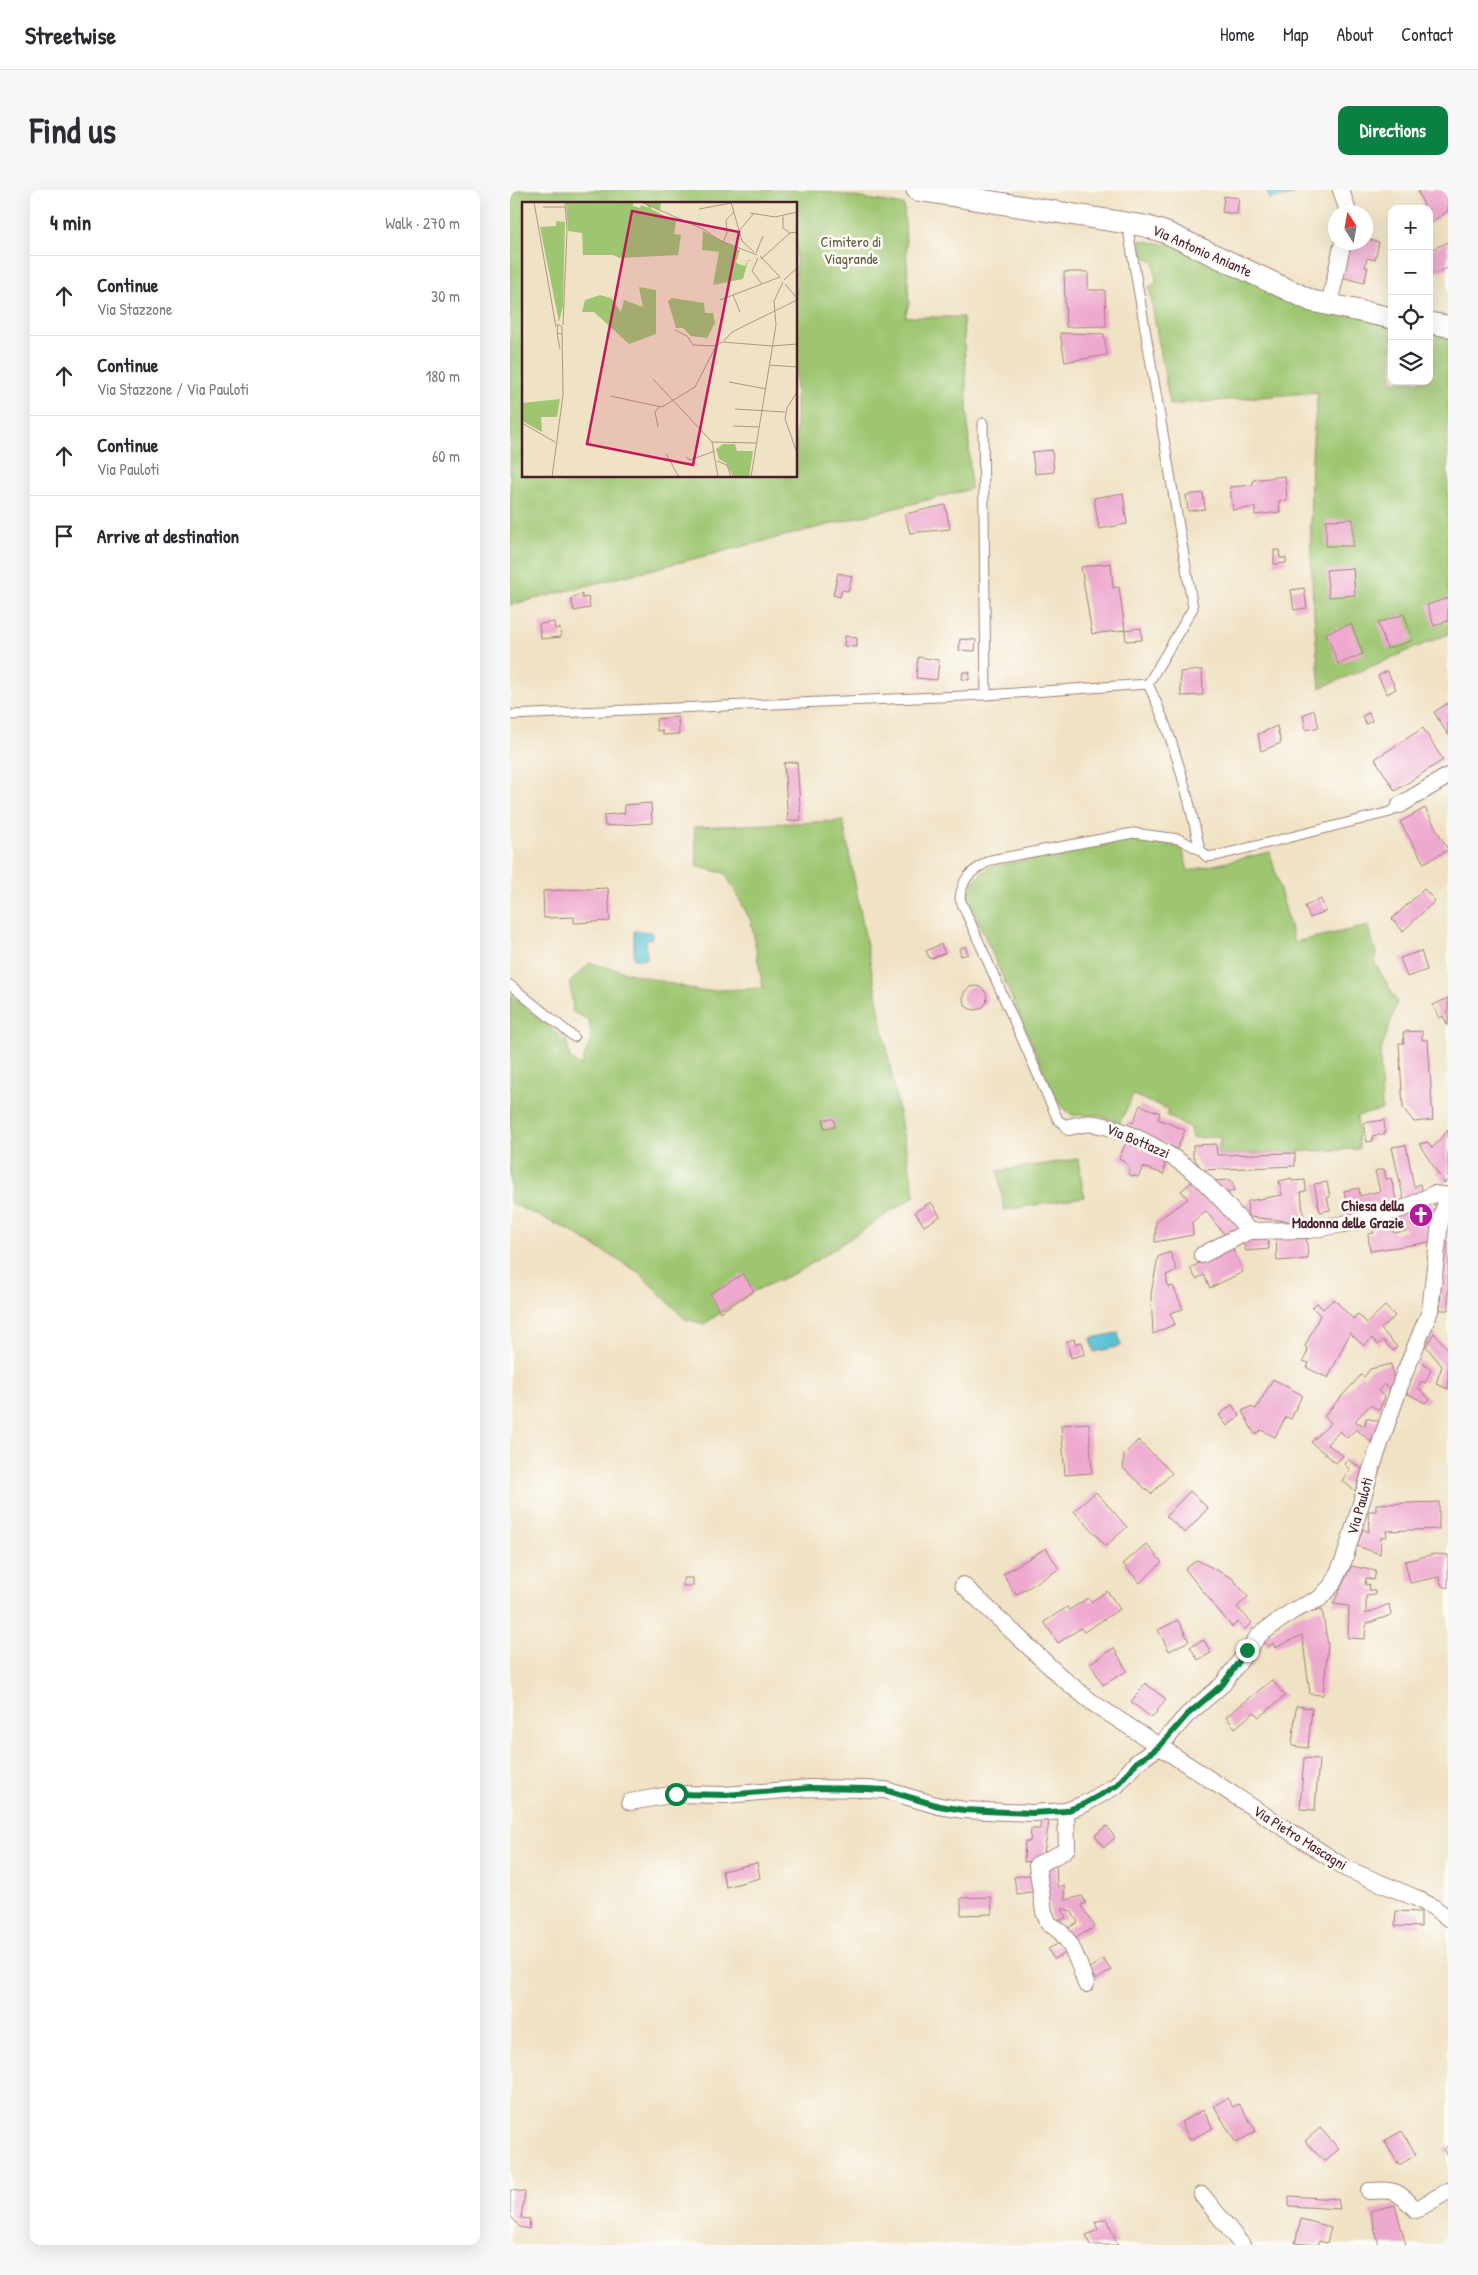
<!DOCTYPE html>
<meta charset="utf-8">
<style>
body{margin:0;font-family:"Patrick Hand",sans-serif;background:#f7f7f7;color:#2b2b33}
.controls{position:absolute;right:15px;top:15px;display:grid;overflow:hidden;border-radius:10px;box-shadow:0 5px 20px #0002}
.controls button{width:45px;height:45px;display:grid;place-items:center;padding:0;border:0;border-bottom:1px solid #e1e1e2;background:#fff;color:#2b2b33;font:25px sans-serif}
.compass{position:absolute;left:818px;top:15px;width:45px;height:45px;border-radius:50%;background:#fff;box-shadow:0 5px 20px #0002;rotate:349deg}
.stop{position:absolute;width:15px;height:15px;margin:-11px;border:4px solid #0b8043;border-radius:50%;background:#fff}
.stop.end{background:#0b8043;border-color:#fff;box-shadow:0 1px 5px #0008}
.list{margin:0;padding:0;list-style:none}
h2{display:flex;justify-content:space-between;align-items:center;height:65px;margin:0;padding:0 20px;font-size:21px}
h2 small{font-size:16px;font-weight:400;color:#7c7c81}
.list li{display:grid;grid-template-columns:32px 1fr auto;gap:15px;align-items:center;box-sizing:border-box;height:80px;padding:0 20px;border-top:1px solid #e1e1e2}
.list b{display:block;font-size:19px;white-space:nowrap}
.list p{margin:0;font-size:16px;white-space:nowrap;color:#7c7c81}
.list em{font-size:16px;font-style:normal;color:#7c7c81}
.icon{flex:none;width:28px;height:28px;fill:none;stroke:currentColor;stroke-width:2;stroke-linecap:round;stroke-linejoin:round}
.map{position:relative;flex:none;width:938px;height:2055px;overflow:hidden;border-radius:10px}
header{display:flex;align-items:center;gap:30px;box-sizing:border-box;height:70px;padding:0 25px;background:#fff;border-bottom:1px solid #e1e1e2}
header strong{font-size:24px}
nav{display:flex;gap:28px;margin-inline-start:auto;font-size:18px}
.intro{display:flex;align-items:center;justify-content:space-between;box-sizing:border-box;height:120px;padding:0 30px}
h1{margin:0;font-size:35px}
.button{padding:12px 22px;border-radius:10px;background:#0b8043;color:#fff;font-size:18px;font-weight:700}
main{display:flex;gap:30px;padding:0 30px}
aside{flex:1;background:#fff;border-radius:10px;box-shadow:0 5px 20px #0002}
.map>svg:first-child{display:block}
.green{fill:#9ec671;stroke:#74724e;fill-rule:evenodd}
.water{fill:#59c1d6;stroke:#527080}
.building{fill:#eea9cf;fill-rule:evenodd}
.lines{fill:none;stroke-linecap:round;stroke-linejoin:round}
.service-casing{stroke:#9d8078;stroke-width:11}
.minor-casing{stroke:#9d8078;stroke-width:18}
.tertiary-casing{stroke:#9d8078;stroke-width:23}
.service{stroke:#fff;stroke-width:9}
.minor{stroke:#fff;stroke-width:16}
.tertiary{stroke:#fff;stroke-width:21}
.route{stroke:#0b8043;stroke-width:6}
.labels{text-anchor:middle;stroke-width:5;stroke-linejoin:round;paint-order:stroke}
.park-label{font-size:15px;fill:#675944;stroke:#fdfcf7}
.street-label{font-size:15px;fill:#4a1f2b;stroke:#fdfcf7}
.poi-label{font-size:15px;font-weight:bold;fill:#4a1f2b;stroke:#fdfcf7;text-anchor:end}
.inset-road{fill:none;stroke:#ae9487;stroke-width:1}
.view{fill:#c2185b;fill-opacity:0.15;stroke:#c2185b;stroke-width:2.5}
.inset-edge{fill:none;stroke:#4a1f2b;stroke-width:2.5}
</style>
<header>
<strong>Streetwise</strong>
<nav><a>Home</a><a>Map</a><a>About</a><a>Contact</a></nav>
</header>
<div class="intro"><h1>Find us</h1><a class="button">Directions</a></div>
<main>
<aside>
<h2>4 min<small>Walk · 270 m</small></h2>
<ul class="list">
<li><svg class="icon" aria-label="ahead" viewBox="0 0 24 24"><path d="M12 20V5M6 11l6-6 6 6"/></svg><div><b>Continue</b><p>Via Stazzone</p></div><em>30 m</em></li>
<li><svg class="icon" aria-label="ahead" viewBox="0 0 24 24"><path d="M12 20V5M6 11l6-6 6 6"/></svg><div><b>Continue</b><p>Via Stazzone / Via Pauloti</p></div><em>180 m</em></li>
<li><svg class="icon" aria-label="ahead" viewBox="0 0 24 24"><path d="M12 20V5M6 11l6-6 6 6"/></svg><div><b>Continue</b><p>Via Pauloti</p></div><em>60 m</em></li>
<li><svg class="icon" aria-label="arrive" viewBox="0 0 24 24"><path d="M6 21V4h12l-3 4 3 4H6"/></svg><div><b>Arrive at destination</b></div></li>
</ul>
</aside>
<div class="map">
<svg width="938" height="2055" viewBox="0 0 938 2055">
<rect width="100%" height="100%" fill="#fdfcf7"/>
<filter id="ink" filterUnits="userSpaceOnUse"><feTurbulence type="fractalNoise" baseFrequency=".02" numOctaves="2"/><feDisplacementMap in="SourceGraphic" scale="10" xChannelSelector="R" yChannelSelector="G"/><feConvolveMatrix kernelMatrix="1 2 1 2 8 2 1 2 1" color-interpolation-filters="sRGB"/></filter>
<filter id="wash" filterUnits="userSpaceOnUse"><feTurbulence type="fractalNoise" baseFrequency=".0096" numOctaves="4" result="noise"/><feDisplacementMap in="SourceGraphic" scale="20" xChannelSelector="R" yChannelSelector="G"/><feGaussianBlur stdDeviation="1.12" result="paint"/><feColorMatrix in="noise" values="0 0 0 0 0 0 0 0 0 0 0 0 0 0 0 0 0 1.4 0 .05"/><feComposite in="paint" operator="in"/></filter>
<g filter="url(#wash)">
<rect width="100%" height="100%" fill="#f0e2c4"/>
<path class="green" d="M0,0H304L394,15L399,113L395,127H453L461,299L0,415ZM14,14H286V286H14Z
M630,50L659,55L882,137V191H919V143L938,146V444L810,498C801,400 795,300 808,202L660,215L639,97L646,93L644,72L633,66Z
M333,631L405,1006L290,1081L244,1101L194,1134L175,1129L128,1082L55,1038L0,1013V805L57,852L60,869L71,876L81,849L79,830L63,822L60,792L80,773L190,801L253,798L241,731L215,683L187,677L184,637Z
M622,650H635L672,658L678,681L760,662L784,752L858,736L867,767L864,771L887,812L870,864L872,920L847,926L849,959L707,965L711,947L682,948L680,938L656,925L658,919L623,905L610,933L586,925H562L548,913L457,706C461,692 468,685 480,677Z
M568,969L574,1007L494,1020L488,981Z"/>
<path class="water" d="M757,0H782L783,5L759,9Z
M124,741L141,742L143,745L141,749L136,750L137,769H124Z
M608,1143L611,1156L584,1162L581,1148Z"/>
<g id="blocks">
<path class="building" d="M910,0H936L933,2L938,10V21L919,34V19H910L914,15L908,2Z
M714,6L729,8L727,24L712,22Z
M856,49L869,52L865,70L857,68L855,77H858L854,93L831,87L839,52H856Z
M938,52V78L919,85V70H922L919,61Z
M554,82H578V100H595L596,136L556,137Z
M550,143L594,144L597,165L555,172Z
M542,260L544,282L525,284L522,262Z
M775,286L777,310L769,311L770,322L745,325V317L723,320L720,297L743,295V290Z
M613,303L617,334L589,339L584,308Z
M693,303L695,319L678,321L676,305Z
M435,315L440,339L400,343L395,324Z
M843,329V356H816V330Z
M764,360H769L770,368H776V373L764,374Z
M601,373L603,398L609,397L615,440L631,438L632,450L616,451L615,440L582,444L571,377Z
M843,378L845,405L819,407L816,380Z
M328,383L342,386L338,401L332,400L330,407L323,405Z
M794,398L797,418L784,420L781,400Z
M72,404V408L78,407L80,418L64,421L61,408Z
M938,408V431L924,436L917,415Z
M894,424L903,450L877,459L868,433Z
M44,432L45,439L50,438L51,447L31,449L29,434Z
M841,434L853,464L828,474L816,443Z
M335,446L347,448V457L334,456Z
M450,449L466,450L465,461L449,460Z
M408,467L429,470L427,490L406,488Z
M692,480L693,505L671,506L670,482Z
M877,481L886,499L877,504L868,486Z
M453,482H460L459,490L452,489Z
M938,513V545L924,522Z
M804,520L809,537L796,540L793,525Z
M859,523L862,531L856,534L852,526Z
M168,527L169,544L153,545L152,540L147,541L146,529Z
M767,536L771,553L751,561L748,544Z
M913,538L933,570L885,601L865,569Z
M287,572L291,630L278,631L274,573Z
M141,613L142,633L95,636L94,625L115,623L114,615Z
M915,618L938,660L914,673L890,632Z
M98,698L100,731L64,733V727L34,728L33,701Z
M914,699L925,711L893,741L882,729Z
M811,709L816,721L800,728L795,716Z
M431,754L435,763L420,769L416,761Z
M455,756L458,764L451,766L449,759Z
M911,761L917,780L897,787L890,768Z
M453 808a12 12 0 1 1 24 0a12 12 0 1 1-24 0Z
M938,808V836L933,826L929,828L923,815Z
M912,841V850H918L923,930L904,932L893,918L889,853H894L893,842Z
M630,915L650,923L648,929L675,940L667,959L617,937L619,931L623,933Z
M313,929H324L325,937L314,938Z
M874,930L875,944L862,946L863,951L857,952L854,933Z
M938,940V990L934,993L909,954L918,952L922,958Z
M617,951L655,971L654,984L633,977L628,987L619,985V976L609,968Z
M706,954L707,965L785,963V976L692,980L683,966V955Z
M896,955L904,997L910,994L914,1004L894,1011L882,957Z
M874,979L876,989L881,988L887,1014L839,1025L834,1001L849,998L850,1006L870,1001L865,981Z
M686,988L729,1037L716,1047L696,1021L682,1032L683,1045L645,1052L646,1031L678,1009L671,1001Z
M782,988L781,991L795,990L796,1001L791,1002L794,1032L780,1035L778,1031L739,1027L737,1023L738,1011L772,1005L769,991Z
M721,990L725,1000L713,1004L702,991Z
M817,992L820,1007H817L820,1020L810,1022L804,994Z
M922,1010L929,1023L921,1052L860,1061L858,1044L864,1043L862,1034ZM891,1035L896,1041L884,1043L883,1040H880V1036Z
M421,1012L430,1026L414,1036L405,1022Z
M796,1044L798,1069L767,1071L766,1046Z
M758,1047L759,1059L736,1061L732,1048Z
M933,1051H938V1120H930Z
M722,1057L733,1082L700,1098L694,1085L686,1089L680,1078Z
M660,1062L667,1081L656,1085L658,1097L663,1096L673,1119L660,1123L665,1134L643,1144L641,1104L648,1067Z
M233,1084L244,1101L210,1122L200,1104Z
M824,1109L843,1129L848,1124L857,1133L875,1116L885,1126L871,1139L887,1157L883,1161L873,1150L868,1155L862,1148L854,1156L840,1143L818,1188L797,1178L799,1173L793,1171L798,1161L795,1156L810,1125L802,1117L807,1113L813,1119Z
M924,1143L938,1159V1199L926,1194L932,1176L916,1156Z
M564,1149L565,1154L572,1152L575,1164L561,1168L557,1151Z
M909,1170L921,1180L915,1193L911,1191L908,1198L920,1209L915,1213L895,1202Z
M881,1174L884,1192L880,1198L874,1194L868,1201L875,1207L869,1220L860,1215L845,1231L855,1236L856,1228L871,1232L861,1252L846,1239L837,1248L830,1241L817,1254L833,1266L826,1273L801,1252L821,1233L814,1226L851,1185L854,1187L860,1179Z
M763,1189L792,1205L781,1229L776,1227L765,1247L751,1240L745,1245L732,1221L740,1217L746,1219Z
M722,1215L730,1226L717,1236L709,1225Z
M579,1233L582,1283L555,1285L551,1235Z
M628,1250L662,1283L641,1304L613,1278L614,1265Z
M838,1269L852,1279L846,1301L832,1291L840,1280L834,1274Z
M680,1301L698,1318L675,1343L656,1326Z
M586,1302L617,1337L596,1356L564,1321Z
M929,1312V1339L876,1341L877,1347H871L870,1364L847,1356L853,1339L859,1342L858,1321H866V1314Z
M636,1354L652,1372L630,1393L613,1374Z
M536,1358L549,1379L506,1405L493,1384Z
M924,1364L938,1365V1398L932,1396L929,1387L900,1393L895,1371Z
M687,1370L722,1388L738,1407L727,1417L742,1433L734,1440L728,1432L722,1437L675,1379Z
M841,1376L866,1381L864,1390L856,1388L855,1395L860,1394L859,1400H865V1405L856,1406V1424L879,1414L881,1425L856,1434L855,1449L838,1448L839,1416L823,1414Z
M173,1388H183V1396H173Z
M597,1401L610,1419L574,1442L571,1438L548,1453L534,1432L557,1417L559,1420L578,1408L581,1412Z
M812,1419L818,1455L813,1505L800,1504L792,1445L765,1458L763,1453L758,1457L753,1449L785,1426Z
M668,1430L679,1451L659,1461L648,1440Z
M694,1450L701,1463L688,1470L680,1457Z
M604,1458L617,1481L593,1495L580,1473Z
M762,1490L775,1506L749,1527L744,1522L725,1538L716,1527Z
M635,1493L656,1509L642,1528L621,1512Z
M786,1516L802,1518L798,1558L782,1556Z
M794,1568L809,1569L805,1620L790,1619Z
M540,1626L533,1669L514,1672L515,1651L520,1652L521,1639H530L531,1627Z
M597,1636L605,1648L594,1657L585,1645Z
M546,1670L547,1697L554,1695L555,1710L572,1706L576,1713L571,1715L585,1737L562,1750L555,1740L568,1732L561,1721L552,1718L556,1728L543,1733L532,1677Z
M247,1673L250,1688L216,1697L212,1681Z
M525,1684L528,1701L507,1704L504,1687Z
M481,1707L482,1724L451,1725V1708Z
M886,1721L911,1722V1737L885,1736Z
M552,1752L558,1762L544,1769L538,1759Z
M593,1769L601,1780L586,1790L578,1779Z
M717,1908L723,1917L729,1914L746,1941L726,1953L704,1916Z
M693,1920L703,1938L680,1950L671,1932Z
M810,1938L829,1959L815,1972L795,1951Z
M892,1941L906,1965L889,1975L874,1951Z
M938,1956V1967L933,1959Z
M0,2000L15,2002L11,2028L20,2029L19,2039L10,2037L0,2025Z
M779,2006L828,2009L830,2019L779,2016Z
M885,2015L896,2055H869L860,2021Z
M597,2028L608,2055H580L576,2045L588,2040L585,2032Z
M791,2029L821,2037L817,2053L809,2051L808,2055L785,2053Z"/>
</g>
</g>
<g filter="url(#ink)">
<use href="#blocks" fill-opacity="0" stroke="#9d8078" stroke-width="1"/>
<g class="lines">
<g class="service-casing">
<path id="service" d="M617,34L683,418L638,494
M473,233L476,505
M0,525L476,505L638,494C663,545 678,604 690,660L697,667L710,665L880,622L890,615
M0,795L64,847
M559,937L548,930L450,709C452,686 462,681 481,670L623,643L669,649L690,660"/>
</g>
<g class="minor-casing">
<path id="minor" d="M831,0L838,22
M819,115L833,52
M890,615L938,586
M559,937C568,935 576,932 585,934C614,938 666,966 687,985C706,1002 723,1022 739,1041L799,1040L850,1031L895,1018L924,1004L938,1006
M692,1065L739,1041
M453,1395L551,1487L583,1513L837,1679L906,1708L923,1717L938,1728
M120,1612L166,1604L215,1605L299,1598L355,1599L375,1600L429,1616L454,1620L522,1623L556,1621L574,1614L606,1596L627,1572L649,1557L677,1525L713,1494L749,1445L784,1420L809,1409L822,1395L834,1370L861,1280L893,1187L920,1121L930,1033L938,1005
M556,1621L557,1658L551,1663L527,1675L534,1722L539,1734C560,1743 569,1774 576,1794
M859,2001C886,1999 888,2001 906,2020L938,2001
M692,2005L732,2055"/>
</g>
<g class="tertiary-casing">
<path id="tertiary" d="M407,0L635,36L657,43L802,111L882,128
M919,133L938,136"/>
</g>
<use href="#service" class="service"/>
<use href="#minor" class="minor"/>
<use href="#tertiary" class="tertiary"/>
</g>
</g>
<g class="lines" filter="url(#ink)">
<path class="route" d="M166,1604L216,1605L300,1598L356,1599L375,1600L429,1616L454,1620L522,1623L556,1621L574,1614L606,1596L627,1572L649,1557L677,1525L713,1494L737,1460"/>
</g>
<defs>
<g id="church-disc" transform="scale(1.25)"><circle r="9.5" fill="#b5179e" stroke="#fdfcf7"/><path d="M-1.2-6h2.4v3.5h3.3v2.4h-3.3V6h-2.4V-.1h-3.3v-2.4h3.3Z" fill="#fff"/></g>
</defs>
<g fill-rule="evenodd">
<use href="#church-disc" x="911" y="1025"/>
</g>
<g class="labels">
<g class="park-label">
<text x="341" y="57">Cimitero di<tspan x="341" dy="17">Viagrande</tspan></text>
</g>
<g class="street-label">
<text transform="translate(692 61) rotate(24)" y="5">Via Antonio Aniante</text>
<text transform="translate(628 951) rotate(23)" y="5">Via Bottazzi</text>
<text transform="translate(850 1316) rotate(-74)" y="5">Via Pauloti</text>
<text transform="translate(790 1648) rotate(32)" y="5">Via Pietro Mascagni</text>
</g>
<g class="poi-label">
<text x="894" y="1021">Chiesa della<tspan x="894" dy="17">Madonna delle Grazie</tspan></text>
</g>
</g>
<g transform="translate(12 12)">
<rect width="275" height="275" fill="#f0e2c4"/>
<path d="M44,0H111V4L118,6L119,3L127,6L122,0H139L138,9L129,4V7L154,19L152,32L159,33L156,53L98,56L91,53H61L60,31L46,29ZM34,19L43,20L41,104L37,120L18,25L34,24ZM181,29L218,48L214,60L216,62L223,64L226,58L230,59H226L221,77L191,83L197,50L180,48ZM117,85L134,88V132L107,142L72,110H60L63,98L78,93L89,96L99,110L102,98L121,105ZM150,96L182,101L183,111H191L193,121L185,136L169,134L161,126H154L146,99ZM38,197L35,215H19L20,230L0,219V201ZM201,242H213L215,249H231L227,275H211L204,261L197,257L194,247Z" fill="#9ec671"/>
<path class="inset-road" d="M12,0L34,125M119,0L181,27L199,39L235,53M209,0L220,39L232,50M21,5H43M177,7L209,1M228,11L253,15L275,10M261,14V26L268,31M217,29L232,11M201,40L205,31L204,18L212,10M234,51L241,34M238,54L258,75M236,56L230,69L240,82M239,57L268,31L275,30M262,78L275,66M263,82L275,96M211,93L218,110M198,98L258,75M41,123L45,28L43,0M153,128L165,134L171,143L194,144M35,131L38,147M202,139L210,130L275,98M247,163L275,165M131,177L190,240L235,241M207,180L244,187M275,190L265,206L263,217L275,251M88,194L140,205L173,185L194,144L200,140L250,144L275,142M213,207L263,210M0,221L33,240M211,224L237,225M136,225L133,210L137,205M190,240L196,275M144,252L157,275M164,255L168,258L193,249M195,259L205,263L209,275M30,275L41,193L40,125L36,122L35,131L40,132M229,275L254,123L252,99L261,80"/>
<path class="view" d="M110,9L217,30L171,263L65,242Z"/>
<rect width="275" height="275" class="inset-edge"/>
</g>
</svg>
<div class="controls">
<button>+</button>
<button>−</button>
<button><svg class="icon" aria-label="locate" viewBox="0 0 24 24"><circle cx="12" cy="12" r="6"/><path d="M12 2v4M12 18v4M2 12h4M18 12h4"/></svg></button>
<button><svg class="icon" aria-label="layers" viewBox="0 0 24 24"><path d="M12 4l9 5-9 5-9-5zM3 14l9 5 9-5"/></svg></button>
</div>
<svg class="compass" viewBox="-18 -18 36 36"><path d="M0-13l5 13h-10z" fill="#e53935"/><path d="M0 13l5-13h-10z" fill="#7c7c81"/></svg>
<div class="stop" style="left:166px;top:1604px"></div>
<div class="stop end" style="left:737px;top:1460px"></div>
</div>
</main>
